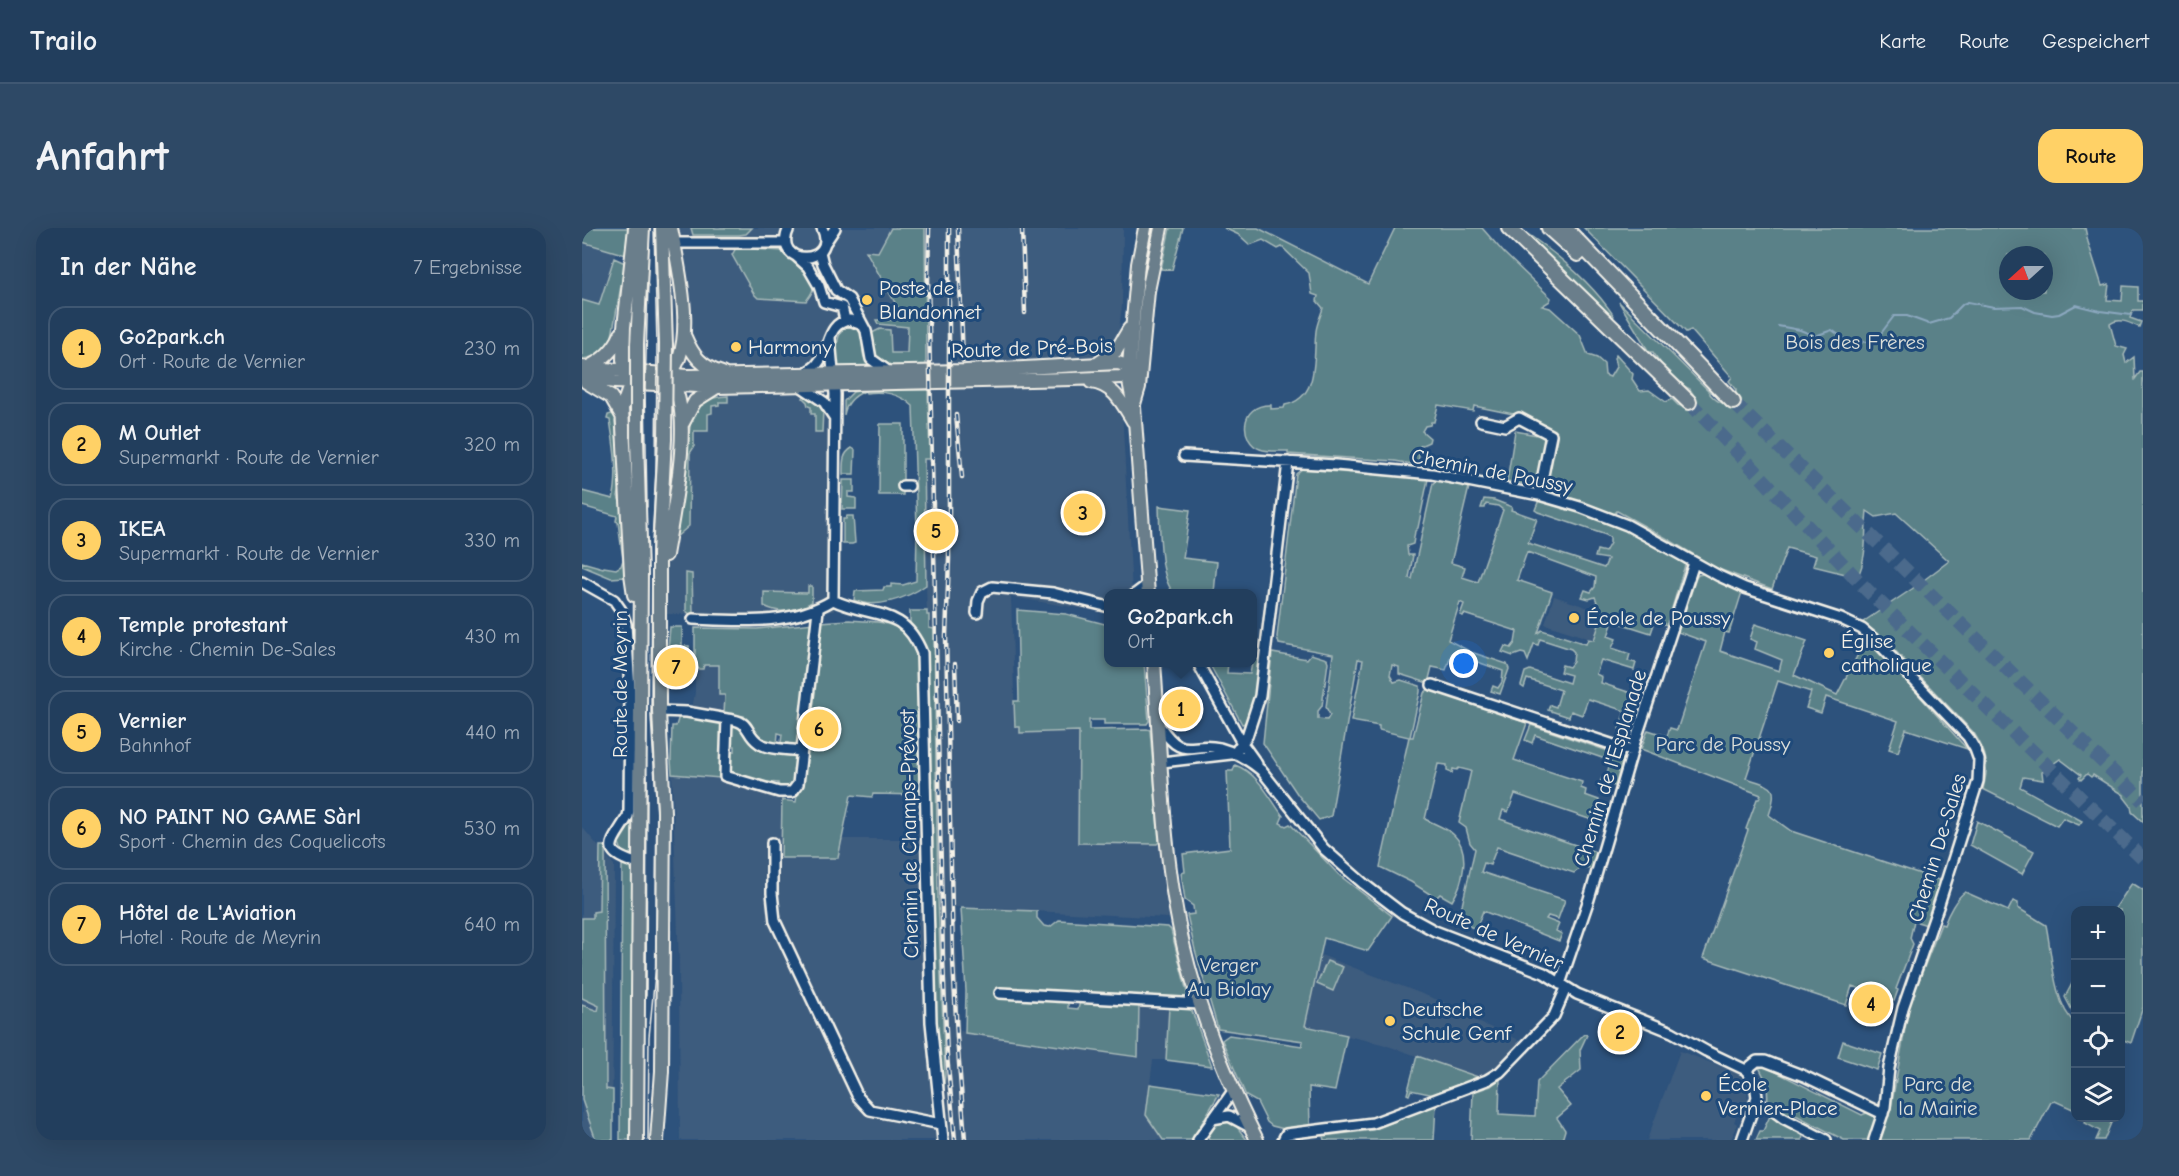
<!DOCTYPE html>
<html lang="de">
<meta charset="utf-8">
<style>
body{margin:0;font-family:"Comic Neue",sans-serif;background:#2e4966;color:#f1f3f6}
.controls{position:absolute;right:18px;bottom:18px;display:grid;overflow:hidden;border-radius:12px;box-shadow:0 6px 24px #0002}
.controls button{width:54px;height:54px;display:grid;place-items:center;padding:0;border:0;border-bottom:2px solid #3f5772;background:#223e5d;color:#f1f3f6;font:30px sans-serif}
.compass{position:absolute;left:1417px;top:18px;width:54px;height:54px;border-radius:50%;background:#223e5d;box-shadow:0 6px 24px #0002;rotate:249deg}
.you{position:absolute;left:882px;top:436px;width:21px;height:21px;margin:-15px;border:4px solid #fff;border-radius:50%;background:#1a73e8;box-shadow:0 0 0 9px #1a73e833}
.badge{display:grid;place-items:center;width:39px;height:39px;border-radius:50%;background:#ffd166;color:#111;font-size:20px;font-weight:700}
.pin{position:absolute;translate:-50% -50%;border:3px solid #fff;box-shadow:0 2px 6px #0006}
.popup{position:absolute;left:522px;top:361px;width:153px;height:78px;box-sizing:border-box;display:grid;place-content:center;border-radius:12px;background:#223e5d;filter:drop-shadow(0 2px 4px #0005);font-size:20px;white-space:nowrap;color:#a2aebc}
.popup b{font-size:22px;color:#f1f3f6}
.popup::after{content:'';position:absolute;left:50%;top:100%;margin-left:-12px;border:12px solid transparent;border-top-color:#223e5d}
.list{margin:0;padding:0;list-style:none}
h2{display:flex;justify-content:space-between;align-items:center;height:78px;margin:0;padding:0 24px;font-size:26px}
h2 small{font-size:20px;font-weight:400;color:#a2aebc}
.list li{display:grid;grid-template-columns:39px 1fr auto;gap:18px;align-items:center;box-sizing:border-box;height:84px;margin:0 12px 12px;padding:0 12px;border:2px solid #3f5772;border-radius:18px}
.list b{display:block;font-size:22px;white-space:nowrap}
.list p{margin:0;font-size:20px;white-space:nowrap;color:#a2aebc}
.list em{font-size:20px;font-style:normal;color:#a2aebc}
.icon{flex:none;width:33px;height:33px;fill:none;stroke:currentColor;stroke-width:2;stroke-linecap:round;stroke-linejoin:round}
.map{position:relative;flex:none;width:1561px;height:912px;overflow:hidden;border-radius:18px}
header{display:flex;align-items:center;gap:36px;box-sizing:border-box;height:84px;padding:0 30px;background:#223e5d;border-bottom:2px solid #3f5772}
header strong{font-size:28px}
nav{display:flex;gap:33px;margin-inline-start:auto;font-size:21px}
.intro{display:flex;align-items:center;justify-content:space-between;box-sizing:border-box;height:144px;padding:0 36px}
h1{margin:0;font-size:42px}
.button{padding:15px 27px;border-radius:18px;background:#ffd166;color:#111;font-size:21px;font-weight:700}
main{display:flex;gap:36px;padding:0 36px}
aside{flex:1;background:#223e5d;border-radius:18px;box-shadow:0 6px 24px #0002}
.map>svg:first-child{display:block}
.built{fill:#3e5c7e}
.green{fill:#5a8188;stroke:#a7b9b8;stroke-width:1.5;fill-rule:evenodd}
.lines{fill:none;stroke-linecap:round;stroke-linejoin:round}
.stream{stroke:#8ca8bf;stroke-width:2}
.highway-tunnel{stroke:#4b6a8c;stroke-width:14;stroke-dasharray:14 7;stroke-linecap:butt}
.minor-casing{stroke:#f4f1e8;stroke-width:14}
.major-casing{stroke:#f4f1e8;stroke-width:16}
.highway-casing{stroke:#f4f1e8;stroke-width:18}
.minor{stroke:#1f4a7a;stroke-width:9}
.major{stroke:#6b7e8b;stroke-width:12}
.highway{stroke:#6b7e8b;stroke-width:14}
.tram{stroke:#f4f1e8;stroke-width:1.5}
.rail-casing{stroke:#f4f1e8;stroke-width:4.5}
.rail{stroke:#1f4a7a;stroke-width:2;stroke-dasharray:7;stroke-linecap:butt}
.major-bridge-casing{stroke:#f4f1e8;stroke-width:16;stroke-linecap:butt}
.major-bridge{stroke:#6b7e8b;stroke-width:12}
.poi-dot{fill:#ffd166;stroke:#1f4a7a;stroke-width:2}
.labels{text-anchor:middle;stroke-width:6;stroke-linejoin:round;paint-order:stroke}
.poi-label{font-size:21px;fill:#f4f1e8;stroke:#1f4a7a;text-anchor:start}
.park-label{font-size:21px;fill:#dde0da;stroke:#1f4a7a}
.street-label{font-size:21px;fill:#f4f1e8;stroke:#1f4a7a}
</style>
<header>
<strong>Trailo</strong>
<nav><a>Karte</a><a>Route</a><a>Gespeichert</a></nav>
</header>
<div class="intro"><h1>Anfahrt</h1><a class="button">Route</a></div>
<main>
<aside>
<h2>In der Nähe<small>7 Ergebnisse</small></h2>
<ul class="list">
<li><span class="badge">1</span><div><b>Go2park.ch</b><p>Ort · Route de Vernier</p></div><em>230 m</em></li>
<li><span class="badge">2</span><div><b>M Outlet</b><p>Supermarkt · Route de Vernier</p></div><em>320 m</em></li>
<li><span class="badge">3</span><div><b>IKEA</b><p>Supermarkt · Route de Vernier</p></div><em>330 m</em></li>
<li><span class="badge">4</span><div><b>Temple protestant</b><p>Kirche · Chemin De-Sales</p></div><em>430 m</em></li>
<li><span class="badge">5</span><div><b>Vernier</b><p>Bahnhof</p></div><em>440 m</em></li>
<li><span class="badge">6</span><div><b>NO PAINT NO GAME Sàrl</b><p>Sport · Chemin des Coquelicots</p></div><em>530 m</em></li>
<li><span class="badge">7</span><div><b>Hôtel de L'Aviation</b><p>Hotel · Route de Meyrin</p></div><em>640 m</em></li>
</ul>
</aside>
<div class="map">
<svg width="1561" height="912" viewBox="0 0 1561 912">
<rect width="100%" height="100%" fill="#2d527c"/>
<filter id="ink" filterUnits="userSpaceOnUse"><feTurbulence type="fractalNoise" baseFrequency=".0167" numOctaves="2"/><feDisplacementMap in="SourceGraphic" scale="12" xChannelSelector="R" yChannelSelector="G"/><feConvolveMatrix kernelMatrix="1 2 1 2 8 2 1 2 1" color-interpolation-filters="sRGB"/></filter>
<g filter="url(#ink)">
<path class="built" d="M84,0H541L540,77L536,110L550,365L527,366V385L429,369L433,498H438L439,505L497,503L496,615L577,616L587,690L373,679L378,803L556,829L557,777L587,779L584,832H571L564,887L581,912H98L97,732L90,546L138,550L200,567L199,630H256L260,611H348L347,388L345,387L344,353H334L335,300L331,162L374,161L372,137L251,142L252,383L196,387L81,386Z
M0,14L34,24L17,78L0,72Z
M972,368L1021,385L1012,412L963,396Z
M122,437H137V466L144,467L142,486L110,481L113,465V441H121Z
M0,599L32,637L30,912H0Z
M739,727L879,781L882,788L935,811L937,818L911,845L899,850L800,816L723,798Z
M1098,823L1140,839L1148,840L1155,845L1162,853L1165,861L1166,875L1162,885L1156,883L1152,894L1155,896L1149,912H1065Z"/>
<path class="green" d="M4,0H46L44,27L0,14V1Z
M109,0H170L164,6L157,7H111Z
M309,0H343L344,137C328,138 299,144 293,124C291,118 291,111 290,105L298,101L308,102L309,125H325L326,99L296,96L294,92H309L316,80L284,23L296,24Z
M588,0H601L590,42L579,41Z
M642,0H676L786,56L813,0H900L922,25L969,70L968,73L960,78L968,80L998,107L1006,127L1015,130L1022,136L1023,147L1028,149L1034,139L1032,130L1034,127L1051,146L1050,151L1058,163L1067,162L1084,174L1090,171L1096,177L1102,179L1111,173V166L1108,161L1098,156L1085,145L1071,124H1067L1037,74L1128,164V166C1137,176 1142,178 1154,170V162L1147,153L1150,149L1109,102L1104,104L1002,0H1503L1506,14L1520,58L1527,56L1525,72L1540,73L1541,58L1556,59V73H1561V82H1551L1548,90L1559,94L1557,99C1548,95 1537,89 1528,96L1534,118L1545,121L1542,127L1544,135L1552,129L1553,151L1558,144H1561V594L1550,584L1549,578L1542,569V567L1511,547L1509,549L1505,546L1499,552L1497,550L1499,547L1478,531L1460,544L1461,552L1441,549L1438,559L1500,593L1497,597L1481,590L1475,598L1401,561C1407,537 1406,527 1392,505L1302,411L1281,394L1330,361L1367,333L1314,285L1294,289L1285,283C1282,308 1286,325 1276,349L1231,338L1234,328L1205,320L1190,361L1134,340L1084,310L1035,283L1032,286L964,264L962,260L972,208L936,187L892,178L891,183L856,177L852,194H849L848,197L843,198L840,203L848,210L847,214L838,218L836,237L813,233L706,226V223C698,223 685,224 678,221C658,214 656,176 689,177V181L702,180L703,177C738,170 731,129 734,103C735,95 739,87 741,80L735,73L736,68L730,66L727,45L700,19L696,21L681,12L668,17L657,7ZM1426,27H1462V63H1426Z
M937,0C973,24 1008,52 1032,88L1030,90Z
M154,20L201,23C209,33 231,47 231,60C231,65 226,70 224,73L176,70L172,66L150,27Z
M32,30L43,35L29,114C22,125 13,130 0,131V72L17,77Z
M270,98C285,104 278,117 282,129C284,134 289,136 292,140L258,141L255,138C256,123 251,100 270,98Z
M281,162H346L348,231H342L344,357C326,370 293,382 272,372L273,363L301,362L302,359H309V356L321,357L334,353L335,300L331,178C317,165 302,163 284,165L283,163C271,168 264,175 262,187V173L271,164Z
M146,168V174H137V177L130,178V185L126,186V203H112V219L108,225L107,298L93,310L109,192C119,174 126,169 146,168Z
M222,168L230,171L241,181L240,204H233V186H229V179L226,178L225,174L221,170Z
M33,185L36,193H33L39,258L36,268L39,277L43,346V349L29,350L0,338V334L21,340L22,339L34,341L39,338L41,332L36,294L34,293L35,288L0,278V263L31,271C37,246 32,218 28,192L25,191L26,187Z
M298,196H321V267H297Z
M933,203L966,209L957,255L952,258L925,253Z
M270,220L273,222L272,246H261C261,235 260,226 270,220Z
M720,241L846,251L836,300L833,303L831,316L825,318L826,327H831L827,350L830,351L851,255L855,253L887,259L869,335L883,339L880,349L896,354L921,282L916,278L904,276L903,280H899L902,271L912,272L930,279L929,282L955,291L946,315L1022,340L1026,331L1013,329L1015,322L1023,324L1028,315V310L1024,307L956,284L953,282L957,272L1012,289L1048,304L1101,334L1103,337L1085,397L1073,393L1069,405L1031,393L1026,408L1034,411L1030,420L1048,426L1046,433L1054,435L1052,442L1019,432L1014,446L1020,449L1019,455L1052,466L1040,502L1037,501L1043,483L1006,471L1000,487L989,483L987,489L966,482L968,477L974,479L979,462L945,451L942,460L939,458L943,444L948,442L987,455L989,447L978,444L980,437L987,439L991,434L992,424L989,421L958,411L956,417L952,416L946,433L943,426L939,425L931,428L920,424L923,418L929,420L933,415L935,403L882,386L881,388L878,387L882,376L878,374L866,412L889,424L925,436L927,441L918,466L909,463L911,458L916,460L920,454L921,443L870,425L864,442L850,439L846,455L817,446V439L810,437L808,447L812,454L819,452L838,458V464L828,509H831L842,465L847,461L926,486V489L945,495L932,532L1000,554L999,560L1004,562L1003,567L1017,572L1010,592L933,566L926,584L921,582L918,591L1014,624L1009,641L999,640L992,645L915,619L908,637L902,635L899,644L983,672L976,691L966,688L964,691L977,696L974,703L980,706L977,713L901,683L894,701L882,696L883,691L878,686L893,621L888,615L884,600L877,595L889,543L877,540L875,542L871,541L870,545L865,543V537L856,536L843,591C852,596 865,600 872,607C889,623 881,656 870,673L858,666L854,670L829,654L798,639L827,509L797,502V498L769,493L781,432L776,431L749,588L737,592L716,567L681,515L690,425L725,431L729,426L745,431L746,434L740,478L736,483V491L745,492L748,487L744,479L751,426L697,416L695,409L714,246ZM945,324L1014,349L1013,359L1009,364L1003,362L1000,369L1007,371L1013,369L1015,374L1013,382L1021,385L1012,412L1006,411L1004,416L960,402L956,405L970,364L935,352Z
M261,252H272V264H266V269L274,270V281H260Z
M577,278L608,282L601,330L635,334L632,365H592C577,350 578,300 577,278Z
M265,288H271L273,315L270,316H261V291H264Z
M104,345L110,346L111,384L108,386L104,383Z
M1121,346L1160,364L1147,405L1143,404L1138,423L1197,443L1200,432L1173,421L1175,414L1168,411L1173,396L1225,413L1212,447L1255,467L1284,411L1300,426L1385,521L1324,501L1316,524L1307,521L1316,493L1244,469L1239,485L1224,480L1229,464L1196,453L1164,550C1191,559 1197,557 1187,587L1209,603L1360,653L1345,697L1332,693L1328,710L1331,716L1314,761L1316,762L1312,773L1270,758L1264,777L1121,730L1166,602L1164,601L1175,571H1177L1179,567L1059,521L1066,502L1085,508L1088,500L1095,502L1124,414L1096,404L1114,350L1116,347Z
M226,358H230V374C213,384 200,387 182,378V364L226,365Z
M435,382L484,386L527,397V434L562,435L567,493L565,496H522V492H507V502L565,501L568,502L577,614L575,616L496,615L497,503L438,505V499H433L432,473H437Z
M328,383H345V387H347V400L352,401L356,672L363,846L361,871L353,797L344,423L328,396Z
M267,392C301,394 326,392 335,431L340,567L291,566L290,569L269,567L256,630H199L200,572L214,574L215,567L217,566L226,491L229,483L227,480L238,394Z
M232,395L217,514L211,519H207L206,515H199L200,506L196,505L195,516L178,514L162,493V488L142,486L143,467H137V437H122L121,441H113V400L175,401Z
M88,399H100V418H107V434H105V421H86Z
M671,430L677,431L672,471L663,495L660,496L627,435H646L645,445L668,446Z
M97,488L136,492L142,499L138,550L90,546L89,532L90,498H94Z
M153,495H156L171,513L215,525C218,534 216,553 210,560L196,561V555L186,554L185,558L149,547L146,542V523H153V518H146L149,498Z
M949,497L1038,527L1041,531L1033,558L1018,554L1020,550L1023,551L1029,533L953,507L950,515L943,512Z
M653,537C676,545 687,569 701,588L698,595L704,598L708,596L757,647L810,688L786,723L742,710L723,798L765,807L753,863L727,859L728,899L702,901L690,898L685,894L675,874L664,868L640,812L647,807L720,818L721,813L636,801L613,722L605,687L612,686L611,678L603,672L599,645L603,644L601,626L648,620L645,543H651Z
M51,592H53L52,623L45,627L41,626L37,615Z
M1395,593L1452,623L1440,646L1388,617Z
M18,618H23L24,861L31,862V912H14L0,872V777L16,783L17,778L0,770V690H11V684L17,683Z
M40,637L47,639L52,644L51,912H38Z
M1550,655L1561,662V779L1549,815L1539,811L1538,682H1532Z
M1383,664L1426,683L1431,673L1436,675V680L1464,697C1470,725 1471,776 1493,795V882L1473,873L1469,874L1449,912H1298L1309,880L1327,778L1359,696L1362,697C1366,686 1374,670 1383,664Z
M379,680L455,683V690L462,698L468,699L477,692L586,699L589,702L607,772L424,763L422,760H416L414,763L415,770L419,771L423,769L486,773V780L496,781L498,774L557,777L556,829L383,805L384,763Z
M745,733L761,739L751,763L735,756Z
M1493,750V788L1483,769Z
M587,779L606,780L610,783L630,838L584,832Z
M1002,806L1005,807L998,822L999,842L975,861L989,878L975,890L983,902L980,912H889L891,864L909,858L918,851L917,886L953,888L955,854Z
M1261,813L1300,826L1295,842L1256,829Z
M835,828L899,850L852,867L829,862L827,867L825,866Z
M1180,836L1189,839L1188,841L1280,887L1287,884L1296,889L1287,912H1262L1212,886L1204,888L1186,877L1185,855L1176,837Z
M568,856L637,866L610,912H581L564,887Z
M854,877L852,912H742L741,908L791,902Z
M1188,888L1219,905L1221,908L1220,912H1174L1178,903H1181Z
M1505,890H1531L1522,912H1514L1518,903L1503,895Z
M638,894L652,895L665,912H627L626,907L632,897Z"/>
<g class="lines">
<path class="stream" d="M1196,98L1218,102L1233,108L1250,102L1265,113L1287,114L1300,104L1312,88H1325L1347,96L1367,90L1381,76L1386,74L1412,79L1440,78L1453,84L1470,87L1477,86L1494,77L1518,83L1549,87"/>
<path class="highway-tunnel" d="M1107,174L1165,234L1285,362L1561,631
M1151,174L1561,573"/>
<g class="minor-casing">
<path id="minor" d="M207,0C188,40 258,38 240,0
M92,15H204
M243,15L253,0
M238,24L241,36L254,62L267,71L284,103L289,131L307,144
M214,28L226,39L237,58L242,74L260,79L263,92
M248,110L253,166L251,372
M221,146C226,143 233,140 236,135C249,120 244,95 268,92L280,97
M217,157L242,174L252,189
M899,193L923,198L937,190L969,207L957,267
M602,228L754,237L850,246L957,267L998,279L1045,297L1137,348L1163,360L1259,391L1280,401L1294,413L1386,509L1393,521L1397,532L1396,553L1357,676L1321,780L1307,840L1303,879L1292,912
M321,258H327
M0,354L32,372L39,382L44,396L48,462L47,583L46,588C31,615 14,623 57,636
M553,366L565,357
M251,372C290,391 321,377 340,425L349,794L361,912
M395,385L396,373L400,364L410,359L471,365L527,379
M111,391C158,393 209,398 251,372
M617,437L660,515L675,536
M850,457L1050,523
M77,483L105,484L145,491L143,548L197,564H210L216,556L236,382
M145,491C170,493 162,505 177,515C187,522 208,521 219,523
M577,497C602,534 606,513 638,520C653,524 668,533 679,542L742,621L782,656L820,685L853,703L962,745L995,766L1090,804L1124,823L1164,842L1173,855L1175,869L1160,912
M652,526L665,508L678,468L706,234
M580,534L649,526
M190,615V665L193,693L276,869L288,882L359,896
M978,756L1007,671L1053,514L1112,335
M418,765L618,776
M1164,842L1175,833H1183L1222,848L1301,886
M1174,875L1189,881L1201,890L1244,912
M630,891L647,888L668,899
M616,912L651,863
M701,912L704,906L791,895L905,852L918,844L972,788L984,760"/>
</g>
<g class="major-casing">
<path id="major" d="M80,0L84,116
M563,0L556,36L546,148L552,179L566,366
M103,109C111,128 120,139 140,145
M55,116L61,0
M515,136L534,123L547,101
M0,139L105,148L383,143L536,135L558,142
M6,139C22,132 32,122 39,106
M49,149L44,144L41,132L42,99L53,0
M0,150L33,154L136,159L490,151L540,149L558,142
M83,150C118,125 96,37 89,0
M4,154L29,169L40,188
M509,154C532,157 540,175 551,193
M552,176L557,159L566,63L579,0
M101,195L113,173L135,159
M55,210L59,346L55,912
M84,327C90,291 114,179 88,153
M52,367L49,346L40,180L46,163L54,151
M572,434C579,529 580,628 602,720C618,788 644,850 675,912
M75,912L80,843L82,584L77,483V326L83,211"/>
</g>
<g class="highway-casing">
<path id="highway" d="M927,0L1107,174
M967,0L996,26
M983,0L1151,174"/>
</g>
<use href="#minor" class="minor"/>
<use href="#major" class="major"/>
<use href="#highway" class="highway"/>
<path class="tram" d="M65,279L63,162L66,57
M64,768L65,546
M66,912L67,809L74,736L75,585L69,488L70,316L74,241L75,116L72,0"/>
<g class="rail-casing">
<path id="rail" d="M347,0L346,52L361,730L365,828L373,912
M367,0V331L364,408L371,732L375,809L383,912
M376,0L381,133
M440,0L443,85
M374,187L380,249
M373,436L375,493"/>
</g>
<use href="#rail" class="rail"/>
<g class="major-bridge-casing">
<path id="major-bridge" d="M55,210V116
M83,211L84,116"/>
</g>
<use href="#major-bridge" class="major-bridge"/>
</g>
</g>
<g class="poi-dot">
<circle cx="285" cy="72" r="6"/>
<circle cx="154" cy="119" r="6"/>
<circle cx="992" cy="390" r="6"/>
<circle cx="1247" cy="425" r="6"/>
<circle cx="808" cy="793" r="6"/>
<circle cx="1124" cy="868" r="6"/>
</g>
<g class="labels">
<g class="poi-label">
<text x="297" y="67">Poste de<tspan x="297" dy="24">Blandonnet</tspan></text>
<text x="166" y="126">Harmony</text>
<text x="1004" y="397">École de Poussy</text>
<text x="1259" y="420">Église<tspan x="1259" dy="24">catholique</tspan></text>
<text x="820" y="788">Deutsche<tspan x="820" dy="24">Schule Genf</tspan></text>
<text x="1136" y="863">École<tspan x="1136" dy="24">Vernier-Place</tspan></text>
</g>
<g class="park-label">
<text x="1273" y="121">Bois des Frères</text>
<text x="1141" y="523">Parc de Poussy</text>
<text x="647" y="744">Verger<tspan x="647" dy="24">Au Biolay</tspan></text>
<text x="1356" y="863">Parc de<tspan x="1356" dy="24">la Mairie</tspan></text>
</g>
<g class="street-label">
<text transform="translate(450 120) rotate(-2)" y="7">Route de Pré-Bois</text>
<text transform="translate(910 243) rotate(11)" y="7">Chemin de Poussy</text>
<text transform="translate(38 456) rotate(-90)" y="7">Route de Meyrin</text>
<text transform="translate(1028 540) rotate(-73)" y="7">Chemin de l'Esplanade</text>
<text transform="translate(327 606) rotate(-91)" y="7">Chemin de Champs-Prévost</text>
<text transform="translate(1355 620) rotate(-73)" y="7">Chemin De-Sales</text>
<text transform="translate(912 706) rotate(24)" y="7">Route de Vernier</text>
</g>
</g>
</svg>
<div class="controls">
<button>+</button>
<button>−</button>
<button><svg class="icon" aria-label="locate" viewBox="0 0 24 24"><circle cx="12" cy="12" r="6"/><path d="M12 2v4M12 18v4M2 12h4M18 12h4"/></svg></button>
<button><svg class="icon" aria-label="layers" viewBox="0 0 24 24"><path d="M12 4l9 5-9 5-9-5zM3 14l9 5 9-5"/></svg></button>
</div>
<svg class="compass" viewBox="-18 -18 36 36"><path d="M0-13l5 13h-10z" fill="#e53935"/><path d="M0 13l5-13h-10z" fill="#a2aebc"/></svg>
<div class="you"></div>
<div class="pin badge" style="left:599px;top:481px">1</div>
<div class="popup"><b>Go2park.ch</b>Ort</div>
<div class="pin badge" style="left:1038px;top:804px">2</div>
<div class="pin badge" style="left:501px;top:285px">3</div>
<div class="pin badge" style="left:1289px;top:776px">4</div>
<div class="pin badge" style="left:354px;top:303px">5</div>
<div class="pin badge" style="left:237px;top:501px">6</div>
<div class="pin badge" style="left:94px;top:439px">7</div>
</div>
</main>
